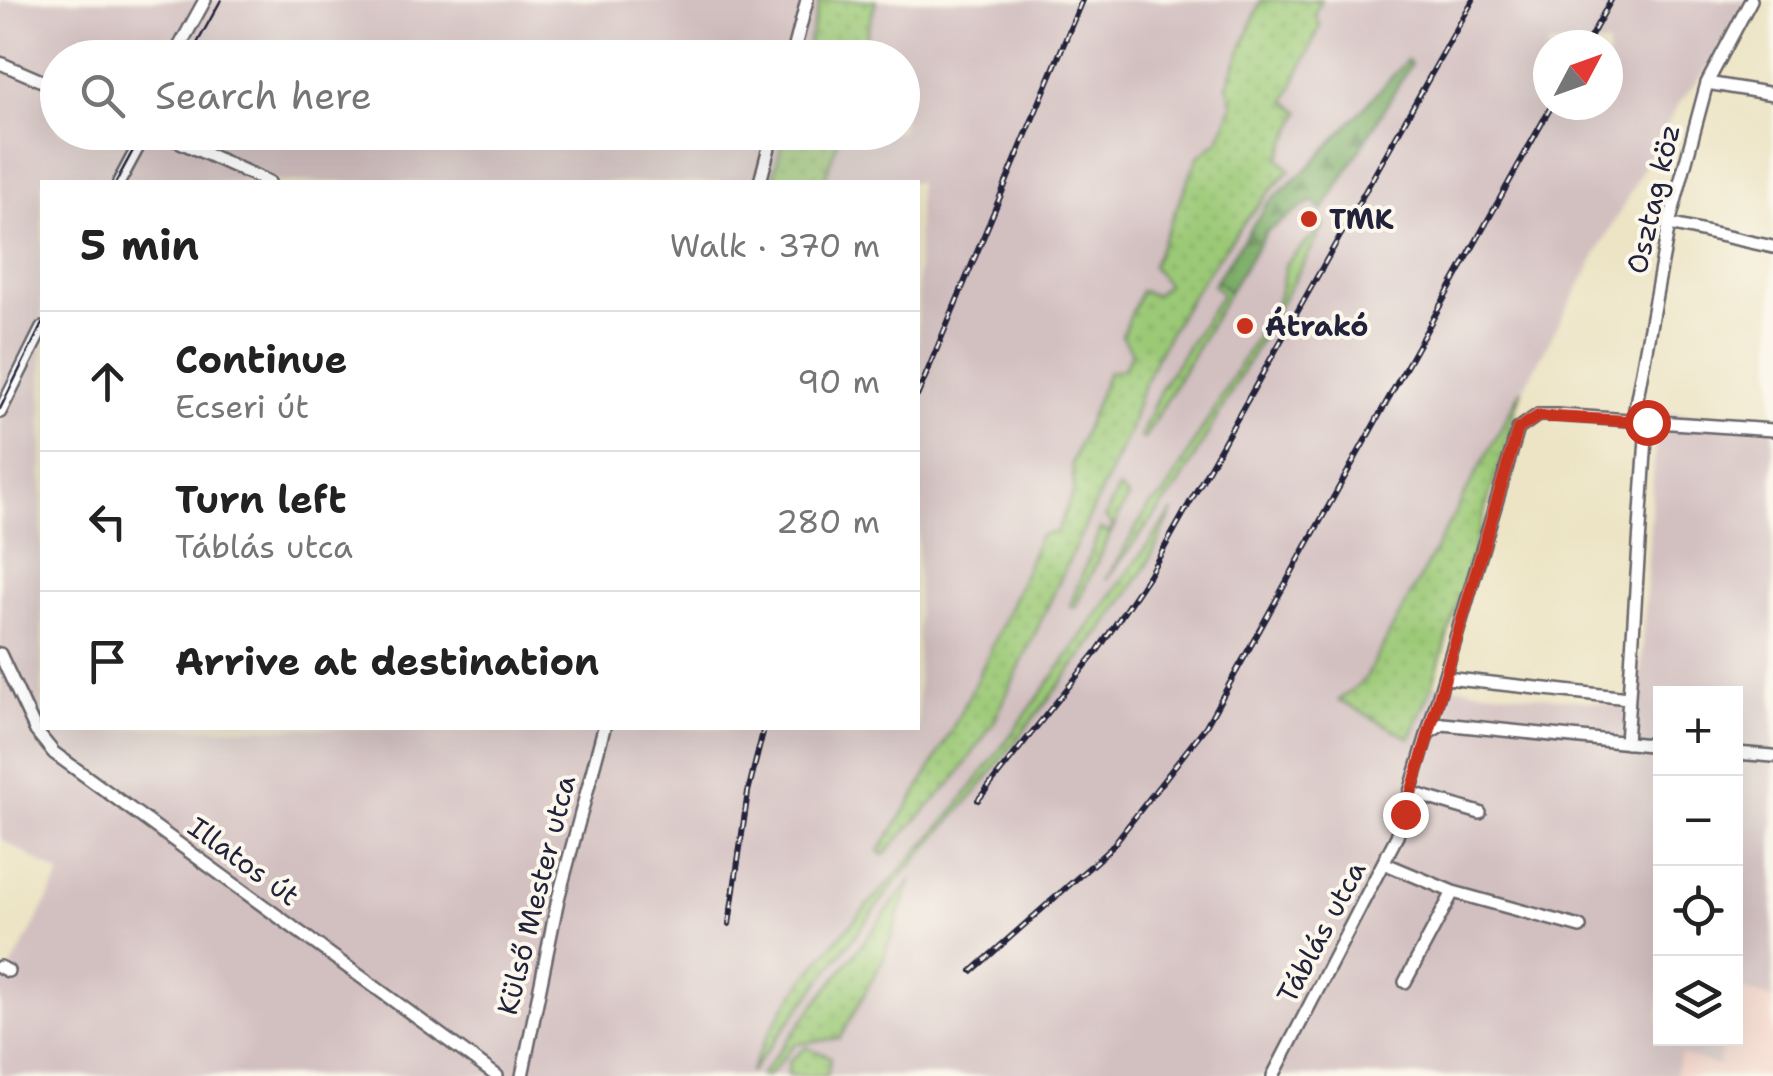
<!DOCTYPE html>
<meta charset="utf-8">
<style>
body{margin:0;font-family:"Shantell Sans",sans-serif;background:#f2f2f2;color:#222}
.controls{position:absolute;right:30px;bottom:30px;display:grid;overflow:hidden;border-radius:0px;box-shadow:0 10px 40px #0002}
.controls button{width:90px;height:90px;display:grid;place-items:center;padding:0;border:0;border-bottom:2px solid #e0e0e0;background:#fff;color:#222;font:50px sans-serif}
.compass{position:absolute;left:1533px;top:30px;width:90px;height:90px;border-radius:50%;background:#fff;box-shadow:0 10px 40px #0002;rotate:49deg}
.stop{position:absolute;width:30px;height:30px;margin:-22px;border:8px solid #c8321e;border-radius:50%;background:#fff}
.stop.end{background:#c8321e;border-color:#fff;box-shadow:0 2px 10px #0008}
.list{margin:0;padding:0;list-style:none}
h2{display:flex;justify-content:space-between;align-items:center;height:130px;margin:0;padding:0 40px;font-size:42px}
h2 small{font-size:32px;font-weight:400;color:#767676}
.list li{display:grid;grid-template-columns:65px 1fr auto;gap:30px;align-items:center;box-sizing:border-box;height:140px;padding:0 40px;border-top:2px solid #e0e0e0}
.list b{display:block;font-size:38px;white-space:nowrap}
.list p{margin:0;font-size:32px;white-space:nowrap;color:#767676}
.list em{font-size:32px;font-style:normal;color:#767676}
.icon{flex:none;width:55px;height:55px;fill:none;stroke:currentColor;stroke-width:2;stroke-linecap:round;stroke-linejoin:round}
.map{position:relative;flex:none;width:1773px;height:1076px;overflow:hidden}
.search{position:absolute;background:#fff;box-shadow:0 10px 40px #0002;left:40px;top:40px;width:880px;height:110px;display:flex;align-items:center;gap:25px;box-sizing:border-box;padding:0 35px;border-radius:55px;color:#767676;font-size:38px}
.panel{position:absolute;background:#fff;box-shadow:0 10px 40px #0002;left:40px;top:180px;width:880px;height:550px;border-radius:0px}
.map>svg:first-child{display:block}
.built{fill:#f7d1c7}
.industrial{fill:#d2bfc0;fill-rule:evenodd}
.green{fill:url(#green-dots);stroke:#5e7658;stroke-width:2.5}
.forest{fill:url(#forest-firs);stroke:#4f6851;stroke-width:2.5}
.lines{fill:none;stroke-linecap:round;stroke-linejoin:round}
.minor-casing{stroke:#69666b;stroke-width:16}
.minor{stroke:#fff;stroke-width:11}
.tram{stroke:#22223b;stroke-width:2.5}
.rail-casing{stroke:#22223b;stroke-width:6}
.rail{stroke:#fbf7ec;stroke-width:2.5;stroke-dasharray:8;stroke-linecap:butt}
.route{stroke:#c8321e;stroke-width:12}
.poi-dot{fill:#c8321e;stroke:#fbf7ec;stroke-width:4}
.labels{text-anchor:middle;stroke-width:8;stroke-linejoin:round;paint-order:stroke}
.street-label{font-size:28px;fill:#22223b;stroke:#fbf7ec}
.poi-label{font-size:28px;font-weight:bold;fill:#22223b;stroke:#fbf7ec;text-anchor:start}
</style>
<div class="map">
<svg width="1773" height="1076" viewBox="0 0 1773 1076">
<defs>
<pattern id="green-dots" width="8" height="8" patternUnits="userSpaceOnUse" patternTransform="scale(2.5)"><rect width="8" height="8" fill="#9bc976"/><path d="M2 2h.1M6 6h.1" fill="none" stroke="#85ac67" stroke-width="1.8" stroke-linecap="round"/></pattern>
<pattern id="forest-firs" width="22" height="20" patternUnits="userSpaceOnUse" patternTransform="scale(2.5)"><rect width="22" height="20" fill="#7cad67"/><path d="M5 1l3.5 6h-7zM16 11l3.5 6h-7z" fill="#658c56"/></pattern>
</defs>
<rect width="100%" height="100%" fill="#fbf7ec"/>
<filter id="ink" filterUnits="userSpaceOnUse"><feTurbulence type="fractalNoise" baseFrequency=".01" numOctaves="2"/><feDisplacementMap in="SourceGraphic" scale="20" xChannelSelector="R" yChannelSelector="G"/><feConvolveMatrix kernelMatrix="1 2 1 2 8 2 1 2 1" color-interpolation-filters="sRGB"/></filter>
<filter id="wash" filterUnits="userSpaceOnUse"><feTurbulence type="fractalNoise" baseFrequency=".0048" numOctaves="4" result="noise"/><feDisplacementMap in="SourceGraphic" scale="40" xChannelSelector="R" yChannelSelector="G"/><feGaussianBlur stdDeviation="2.25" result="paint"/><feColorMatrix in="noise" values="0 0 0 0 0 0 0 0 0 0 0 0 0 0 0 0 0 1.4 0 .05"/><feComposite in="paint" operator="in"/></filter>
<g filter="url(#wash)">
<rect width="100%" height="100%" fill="#ece4c4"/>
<path class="built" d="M1738,989L1773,999V1076H1675L1681,1055L1718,1065L1725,1039L1736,1038Z"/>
<path class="industrial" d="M0,0H820L805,57L58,58V132L785,133L772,182H42V728H918V182H824L840,133L902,132V58L861,57L876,0H1747L1709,66L1678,105L1365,679L1340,700L1410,738L1433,684L1639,707L1657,412L1773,421V999L1739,989L1736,1000V694H1660V1038L1725,1039L1718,1066L1681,1055L1675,1076H0V989L61,875L0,838ZM1548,45H1608V105H1548Z"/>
<path class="green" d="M820,0H876L861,57H805Z
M1261,0H1321L1315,14L1320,27L1286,101L1301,112L1279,158L1290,170C1235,226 1146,349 1131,427L994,722L956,778L884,855L879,851C949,748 993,650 1040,535L1057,532L1074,489L1072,462L1108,372L1124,369L1132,352L1122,336L1141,291L1155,295L1167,285L1152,266L1198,157L1219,140L1233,104L1227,85Z
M785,133H840L824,182H772Z
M1326,223L1179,485L1106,579L1149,506L1164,495L1278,299L1286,263Z
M1216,280L1229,292L1144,439L1140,437L1163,384L1222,294L1213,285Z
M1522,389L1433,684L1410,738L1339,700L1365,679Z
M1119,488L1128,497L1075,608L1070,606L1100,529L1109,533L1113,526L1105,517Z
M1173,511L1145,569L1107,624L977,791L893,886L750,1073C793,967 882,898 953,811C1030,714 1098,610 1173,511Z
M912,879L883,960L840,1038L795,1044L768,1076H760Z
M807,1047L831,1057L827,1076H788L789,1061Z"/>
<path class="forest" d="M1407,60L1411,64L1323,211L1312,201L1266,232L1229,292L1216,280L1267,204L1310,166Z"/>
</g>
<g filter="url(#ink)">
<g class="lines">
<g class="minor-casing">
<path id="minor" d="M173,58L205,0
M792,58L807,0
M0,63L58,88
M1707,83L1773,94
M158,132L269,182
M119,182L146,132
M760,182L773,132
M1669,224L1773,247
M0,412L42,328
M1633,420L1669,224L1707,83L1751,0
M0,654L36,731L54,753L497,1076
M1446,678L1628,698
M1430,732L1443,724L1660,746
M1626,743L1647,422
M1736,753L1773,756
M1412,793L1480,813
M1386,864L1453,892L1580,927
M0,967L8,971
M1405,982L1453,892
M522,1076L558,899L604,728
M1273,1076L1397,836L1518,429L1538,415H1557L1773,430"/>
</g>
<use href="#minor" class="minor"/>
<path class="tram" d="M189,58L221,0
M116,182L143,132
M0,409L42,324"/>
<g class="rail-casing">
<path id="rail" d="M1586,45L1611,0
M918,394L1082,0
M978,800L1098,650L1149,575L1473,0
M729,924L748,792L764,728
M972,971L1110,849L1206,726L1552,105"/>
</g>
<use href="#rail" class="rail"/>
</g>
</g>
<g class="lines" filter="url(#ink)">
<path class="route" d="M1405,814L1518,429L1538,416L1647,422"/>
</g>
<g class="poi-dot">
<circle cx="1309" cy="219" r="10"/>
<circle cx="1245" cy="326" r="10"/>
</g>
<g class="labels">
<g class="street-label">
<text transform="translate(1653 199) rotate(-77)" y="10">Osztag köz</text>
<text transform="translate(244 861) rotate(36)" y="10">Illatos út</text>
<text transform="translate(536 895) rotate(-76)" y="10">Külső Mester utca</text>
<text transform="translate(1321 932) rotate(-62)" y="10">Táblás utca</text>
</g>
<g class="poi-label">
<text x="1329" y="229">TMK</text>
<text x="1265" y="336">Átrakó</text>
</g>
</g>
</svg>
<div class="controls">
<button>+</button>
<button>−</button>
<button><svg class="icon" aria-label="locate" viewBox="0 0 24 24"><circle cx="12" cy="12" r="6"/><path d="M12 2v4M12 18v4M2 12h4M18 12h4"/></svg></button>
<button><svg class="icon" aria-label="layers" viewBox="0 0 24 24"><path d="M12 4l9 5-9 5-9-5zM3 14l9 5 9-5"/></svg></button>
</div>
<svg class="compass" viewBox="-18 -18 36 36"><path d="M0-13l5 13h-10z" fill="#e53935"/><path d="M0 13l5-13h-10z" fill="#767676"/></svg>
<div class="stop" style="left:1647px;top:422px"></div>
<div class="stop end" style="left:1405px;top:814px"></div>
<div class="search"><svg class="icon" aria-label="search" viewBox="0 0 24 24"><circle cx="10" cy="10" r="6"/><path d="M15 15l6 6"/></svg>Search here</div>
<section class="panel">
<h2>5 min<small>Walk · 370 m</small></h2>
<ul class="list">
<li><svg class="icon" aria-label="ahead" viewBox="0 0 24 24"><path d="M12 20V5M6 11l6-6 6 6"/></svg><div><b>Continue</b><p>Ecseri út</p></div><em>90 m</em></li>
<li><svg class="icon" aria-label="left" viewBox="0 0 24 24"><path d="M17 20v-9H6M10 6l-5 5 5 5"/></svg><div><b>Turn left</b><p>Táblás utca</p></div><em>280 m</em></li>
<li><svg class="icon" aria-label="arrive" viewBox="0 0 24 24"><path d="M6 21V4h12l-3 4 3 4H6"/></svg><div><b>Arrive at destination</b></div></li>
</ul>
</section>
</div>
